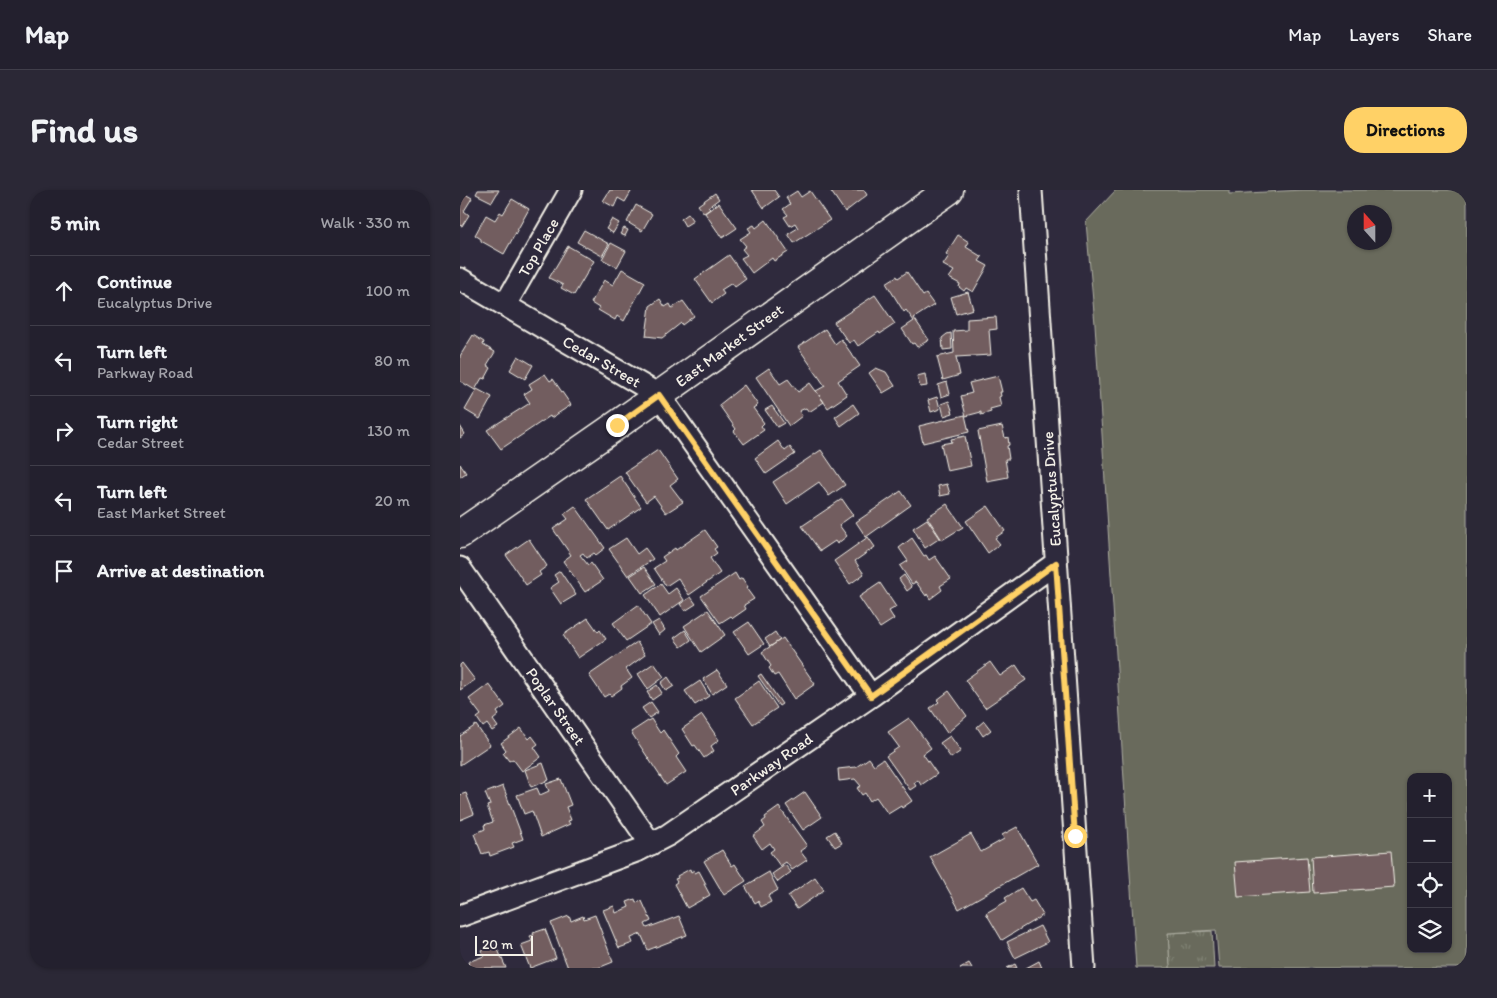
<!DOCTYPE html>
<meta charset="utf-8">
<style>
body{margin:0;font-family:Itim,sans-serif;background:#2b2836;color:#f1f3f6}
.controls{position:absolute;right:15px;bottom:15px;display:grid;overflow:hidden;border-radius:10px;box-shadow:0 1px 4px #0004}
.controls button{width:45px;height:45px;display:grid;place-items:center;padding:0;border:0;border-bottom:1px solid #403e4a;background:#23202e;color:#f1f3f6;font:25px sans-serif}
.compass{position:absolute;left:887px;top:15px;width:45px;height:45px;border-radius:50%;background:#23202e;box-shadow:0 1px 4px #0004;rotate:339deg}
.scale{position:absolute;left:15px;bottom:12px;width:58px;box-sizing:border-box;padding-left:5px;border:2px solid #f4f1e8;border-top:0;font-size:14px;line-height:18px;white-space:nowrap;color:#f4f1e8;-webkit-text-stroke:4px #2f2a3d;paint-order:stroke}
.stop{position:absolute;width:15px;height:15px;margin:-11px;border:4px solid #ffd166;border-radius:50%;background:#fff}
.stop.end{background:#ffd166;border-color:#fff;box-shadow:0 1px 5px #0008}
.list{margin:0;padding:0;list-style:none}
h2{display:flex;justify-content:space-between;align-items:center;height:65px;margin:0;padding:0 20px;font-size:21px}
h2 small{font-size:16px;font-weight:400;color:#a3a3aa}
.list li{display:grid;grid-template-columns:32px 1fr auto;gap:15px;align-items:center;box-sizing:border-box;height:70px;padding:0 20px;border-top:1px solid #403e4a}
.list b{display:block;font-size:19px;white-space:nowrap}
.list p{margin:0;font-size:16px;white-space:nowrap;color:#a3a3aa}
.list em{font-size:16px;font-style:normal;color:#a3a3aa}
.icon{flex:none;width:28px;height:28px;fill:none;stroke:currentColor;stroke-width:2;stroke-linecap:round;stroke-linejoin:round}
.map{position:relative;flex:none;width:1007px;height:778px;overflow:hidden;border-radius:20px}
header{display:flex;align-items:center;gap:30px;box-sizing:border-box;height:70px;padding:0 25px;background:#23202e;border-bottom:1px solid #403e4a}
header strong{font-size:24px}
nav{display:flex;gap:28px;margin-inline-start:auto;font-size:18px}
.intro{display:flex;align-items:center;justify-content:space-between;box-sizing:border-box;height:120px;padding:0 30px}
h1{margin:0;font-size:35px}
.button{padding:12px 22px;border-radius:20px;background:#ffd166;color:#111;font-size:18px;font-weight:700}
main{display:flex;gap:30px;padding:0 30px}
aside{flex:1;background:#23202e;border-radius:20px;box-shadow:0 1px 4px #0004}
.map>svg:first-child{display:block}
.grass{fill:url(#grass-tufts);stroke:#aeaea2}
.pitch{fill:#696b5c;stroke:#aeaea2;fill-rule:evenodd}
.building{fill:#725d5f;stroke:#f4f1e8}
.lines{fill:none;stroke-linecap:round;stroke-linejoin:round}
.minor-casing{stroke:#f4f1e8;stroke-width:25}
.secondary-casing{stroke:#f4f1e8;stroke-width:31}
.minor{stroke:#2f2a3d;stroke-width:21}
.secondary{stroke:#2f2a3d;stroke-width:28}
.route{stroke:#ffd166;stroke-width:6}
.labels{text-anchor:middle;stroke-width:4;stroke-linejoin:round;paint-order:stroke}
.street-label{font-size:16px;fill:#f4f1e8;stroke:#2f2a3d}
</style>
<header>
<strong>Map</strong>
<nav><a>Map</a><a>Layers</a><a>Share</a></nav>
</header>
<div class="intro"><h1>Find us</h1><a class="button">Directions</a></div>
<main>
<aside>
<h2>5 min<small>Walk · 330 m</small></h2>
<ul class="list">
<li><svg class="icon" aria-label="ahead" viewBox="0 0 24 24"><path d="M12 20V5M6 11l6-6 6 6"/></svg><div><b>Continue</b><p>Eucalyptus Drive</p></div><em>100 m</em></li>
<li><svg class="icon" aria-label="left" viewBox="0 0 24 24"><path d="M17 20v-9H6M10 6l-5 5 5 5"/></svg><div><b>Turn left</b><p>Parkway Road</p></div><em>80 m</em></li>
<li><svg class="icon" aria-label="right" viewBox="0 0 24 24"><path d="M7 20v-9h11M14 6l5 5-5 5"/></svg><div><b>Turn right</b><p>Cedar Street</p></div><em>130 m</em></li>
<li><svg class="icon" aria-label="left" viewBox="0 0 24 24"><path d="M17 20v-9H6M10 6l-5 5 5 5"/></svg><div><b>Turn left</b><p>East Market Street</p></div><em>20 m</em></li>
<li><svg class="icon" aria-label="arrive" viewBox="0 0 24 24"><path d="M6 21V4h12l-3 4 3 4H6"/></svg><div><b>Arrive at destination</b></div></li>
</ul>
</aside>
<div class="map">
<svg width="1007" height="778" viewBox="0 0 1007 778">
<defs>
<pattern id="grass-tufts" width="24" height="20" patternUnits="userSpaceOnUse" patternTransform="scale(1.25)"><rect width="24" height="20" fill="#696b5c"/><path d="M3 7l-1-3M5 7V3M7 7l1-3M15 17l-1-3M17 17v-4M19 17l1-3" fill="none" stroke="#7f8173"/></pattern>
</defs>
<rect width="100%" height="100%" fill="#2f2a3d"/>
<filter id="ink" filterUnits="userSpaceOnUse"><feTurbulence type="fractalNoise" baseFrequency=".02" numOctaves="2"/><feDisplacementMap in="SourceGraphic" scale="10" xChannelSelector="R" yChannelSelector="G"/><feConvolveMatrix kernelMatrix="1 2 1 2 8 2 1 2 1" color-interpolation-filters="sRGB"/></filter>
<g filter="url(#ink)">
<path class="grass" d="M752,741L754,778H710L708,743Z"/>
<path class="pitch" d="M656,0H769V4L843,0H1007V778H759L756,740L708,743L710,778H676L635,134L626,32ZM894,22H924V52H894ZM951,587H988V759H951Z"/>
<path class="building" d="M0,0H7L5,4L12,8L4,21L9,25L2,36L0,35Z
M18,0H39L32,12L16,4Z
M150,0H172L165,12L158,8L154,17L143,11Z
M292,0H314L319,7L304,18Z
M370,0H404L407,5L385,22Z
M337,1L341,7L350,1L370,30L334,53L328,44L338,38L335,33L330,36L324,27L328,25L323,19L330,14L326,8Z
M255,3L259,9L248,17L250,19L244,23L238,15Z
M52,9L69,19L44,64L21,51V49L15,45L26,25L35,30L40,22L43,24Z
M259,13L277,38L262,48L245,23Z
M176,15L192,24L182,41L167,32Z
M228,24L233,31L225,36L221,29Z
M152,29L159,33L153,43L146,39Z
M306,30L328,62L314,71L312,68L292,83L281,68L287,65L282,59L286,56L280,49L291,42L288,38L294,35L296,38Z
M164,38L168,40L165,46L160,44Z
M124,40L149,54L142,66L117,52Z
M498,45L509,52L506,57L522,67L519,71L528,76L513,102L506,98L504,101L499,97L500,94L489,88L494,81L483,75L489,66L486,64Z
M151,53L166,61L157,77L142,69Z
M108,56L134,71L114,105L101,98L103,95L89,88Z
M269,65L286,89L275,97L272,93L261,100L264,104L252,113L235,89Z
M162,79L185,92L164,131L157,126L155,130L138,120L139,118L131,113L144,90L153,95Z
M447,82L463,106L466,104L474,115L454,128L469,150L457,157L454,153L452,154L442,139L454,131L446,120L444,122L426,93L437,86L438,88Z
M508,102L513,119L496,124L491,107Z
M415,105L435,134L420,144L419,142L398,156L394,150L389,153L374,132Z
M200,109L205,117L210,114L212,118L223,111L234,126L222,135L221,133L202,148L186,146L190,116Z
M536,127L537,139L529,140L531,165L496,167L500,185L483,190L477,167L494,163L493,141L507,140V129Z
M365,139L375,154L381,149L400,176L378,191L387,205L368,218L356,201L365,196L338,157Z
M491,143L492,159L483,160L482,148L487,144Z
M13,145L24,152L23,155L35,162L27,175L31,178L25,189L22,188L15,200L0,191V166Z
M58,166L73,175L65,189L50,180Z
M309,178L320,194L328,189L338,202L350,193L364,212L349,222L346,218L339,221L342,226L329,236L296,187Z
M416,178L426,182L435,196L423,203L409,183Z
M85,184L90,191L93,189L111,215L91,228L90,226L41,259L27,240L70,213L64,204L72,199L69,194Z
M465,184L467,196L460,197L457,186Z
M538,186L542,202H540L541,206L539,207L541,216L530,219L531,222L521,225V222L506,226L501,206L512,203L509,193Z
M487,192L490,204L481,207L478,195Z
M284,195L298,215L293,218L304,233L301,236L304,240L284,254L274,241L276,239L259,215Z
M17,199L32,207L20,229L5,220Z
M477,207L480,219L471,222L468,210Z
M489,211L493,223L484,226L481,214Z
M393,214L399,223L381,236L375,227Z
M312,216L324,233L317,237L305,220Z
M505,225L509,242L463,253L459,236Z
M0,236L5,244L0,248Z
M542,236L545,248L548,247L549,255L547,256L549,269H545L548,287L527,291L518,241Z
M505,246L511,276L487,281L481,254L492,252L491,249Z
M318,251L325,261L330,257L335,264L306,284L295,268Z
M198,260L218,289L210,295L223,312L206,323L194,306L186,312L165,282Z
M361,260L385,295L369,306L359,292L327,314L313,292Z
M0,274L6,283L0,287Z
M160,286L181,317L148,340L126,309Z
M487,294L490,304L480,306L478,296Z
M441,301L451,315L406,347L396,332Z
M382,309L393,325L379,335L387,346L377,354L375,351L360,361L342,336Z
M487,314L503,337L482,350L467,327Z
M115,316L145,358L136,365L134,363L127,368L123,363L120,365L128,375L131,373L143,390L125,402L103,371L111,365L93,339L108,329L104,324Z
M528,316L545,341L535,348L540,354L528,363L506,331Z
M467,329L480,348L465,358L453,338Z
M245,340L257,357L254,359L257,363L250,368L260,383L229,405L218,388L206,396L194,378L205,371L202,367L215,358L216,360Z
M408,347L415,357L395,371L404,384L390,394L374,371Z
M166,348L177,364L185,358L193,369L168,386L149,359Z
M452,348L464,366L466,365L469,370L475,366L491,389L480,396L482,400L470,409L467,404L466,406L456,392L452,394L440,376L448,371L439,358Z
M69,349L87,376L79,382L81,385L66,395L46,365Z
M184,377L196,394L182,403L170,386Z
M100,381L116,405L101,414L90,398L99,392L94,385Z
M275,383L279,390L282,388L288,397L286,398L294,409L284,415L286,419L273,428L271,426L260,433L241,406Z
M444,385L452,397L447,401L439,389Z
M420,393L436,417L429,421L434,429L420,438L399,407Z
M201,394L208,404L216,398L224,410L200,427L185,405Z
M231,407L236,414L225,421L220,414Z
M178,415L191,434L166,451L153,433Z
M248,420L265,445L241,462L224,436Z
M128,428L138,442L140,440L146,449L118,468L103,445Z
M199,430L205,440L199,445L192,434Z
M289,432L304,454L289,464L274,442Z
M225,440L231,450L221,457L214,448Z
M315,442L320,450L310,457L305,449Z
M323,448L355,494L334,509L318,484L314,486L309,478L311,476L302,462Z
M177,452L185,465L166,479L172,488L161,496L162,498L151,506L149,504L144,507L129,485Z
M530,472L540,486L556,475L566,490L525,518L505,490Z
M2,473L15,490L0,500V475Z
M194,473L204,487L188,499L178,484Z
M257,480L267,494L252,504L243,489Z
M301,484L322,514L319,516L298,486Z
M208,487L214,496L206,501L201,493Z
M240,491L249,506L235,515L225,501Z
M299,491L317,518L293,534L275,508Z
M29,494L45,516L37,522L39,525L33,530L38,537L32,541L27,534L23,537L17,528L21,525L9,509Z
M197,495L202,503L192,510L187,502Z
M489,501L507,526L487,543L470,518L479,512L477,510Z
M191,512L198,522L189,528L182,518Z
M242,525L259,550L251,556L254,561L244,568L235,555L233,556L222,539Z
M449,528L471,558L463,564L477,584L461,595L458,590L454,593L456,596L450,600L426,566L439,557L428,542Z
M191,529L200,543L203,540L219,564L216,567L226,582L206,595L171,542Z
M524,531L531,540L523,546L517,537Z
M16,535L30,555L0,575V546Z
M61,538L69,549L72,546L78,554L74,557L81,567L62,581L53,569L49,571L43,563L46,560L41,553Z
M490,546L501,561L491,568L480,553Z
M409,568L414,575L423,569L452,611L442,618L441,616L428,624L416,607L410,611L405,603L402,605L397,598L401,596L395,589L379,591L378,579L396,577Z
M83,573L89,590L71,597L65,580Z
M101,589L111,615L106,617L111,630L108,631L110,634L81,647L72,621L64,624L57,605L77,598L80,605L89,601L86,594Z
M43,596L63,649L52,653L54,657L30,666L29,662L22,664L14,644L25,639L24,635L33,632L27,616L30,615L25,603Z
M345,602L362,627L343,640L326,615Z
M6,603L14,624L0,630V605Z
M319,617L347,656L340,661L347,670L332,680L326,672L320,676L310,662L314,659L310,653L302,659L293,646L305,637L302,632L306,629L305,627Z
M557,637L578,674L499,719L470,667L511,644L521,662L544,649L542,645Z
M375,641L382,653L375,657L367,646Z
M262,660L272,676L275,674L286,691L264,705L244,671Z
M931,661L934,697L853,703L851,667Z
M847,667L850,702L778,707L775,672Z
M325,675L331,682L318,692L312,684Z
M230,679L231,682L234,680L235,683L239,681L246,694H244L250,705L227,718L214,694L217,692L215,689L218,688L217,686Z
M309,682L318,700L308,706L311,712L301,717L298,711L295,713L285,696Z
M355,687L364,700L337,719L328,706Z
M561,698L570,712L574,710L583,725L542,750L526,723L547,711L545,708Z
M175,709L176,713L182,711L191,731L185,734L187,738L219,726L227,745L188,760L181,744L171,748L173,753L159,758L143,720L154,716L156,723L169,717L167,712Z
M135,725L153,772L138,778H108L91,733L109,726L111,731L123,726L124,729Z
M580,736L588,752L555,768L547,752Z
M85,739L96,768L70,778L61,755L72,751L70,746L74,745L73,743Z
M36,755L46,778H10L8,772L24,766L21,760Z
M579,771L582,778H566Z
M509,773L512,778H500Z
M555,774L557,778H547Z"/>
<g class="lines">
<g class="minor-casing">
<path id="minor" d="M571,0L624,778
M0,89L199,205L411,506
M45,115L111,0
M0,378L191,654
M0,726L179,660L208,645L411,506L596,373"/>
</g>
<g class="secondary-casing">
<path id="secondary" d="M0,344L157,235L489,0"/>
</g>
<use href="#minor" class="minor"/>
<use href="#secondary" class="secondary"/>
</g>
</g>
<g class="lines" filter="url(#ink)">
<path class="route" d="M157,235L199,205L411,506L596,373L615,646"/>
</g>
<g class="labels">
<g class="street-label">
<text transform="translate(78 57) rotate(-60)" y="6">Top Place</text>
<text transform="translate(269 155) rotate(-36)" y="6">East Market Street</text>
<text transform="translate(142 171) rotate(30)" y="6">Cedar Street</text>
<text transform="translate(591 299) rotate(-94)" y="6">Eucalyptus Drive</text>
<text transform="translate(96 516) rotate(55)" y="6">Poplar Street</text>
<text transform="translate(311 574) rotate(-35)" y="6">Parkway Road</text>
</g>
</g>
</svg>
<div class="controls">
<button>+</button>
<button>−</button>
<button><svg class="icon" aria-label="locate" viewBox="0 0 24 24"><circle cx="12" cy="12" r="6"/><path d="M12 2v4M12 18v4M2 12h4M18 12h4"/></svg></button>
<button><svg class="icon" aria-label="layers" viewBox="0 0 24 24"><path d="M12 4l9 5-9 5-9-5zM3 14l9 5 9-5"/></svg></button>
</div>
<svg class="compass" viewBox="-18 -18 36 36"><path d="M0-13l5 13h-10z" fill="#e53935"/><path d="M0 13l5-13h-10z" fill="#a3a3aa"/></svg>
<div class="scale">20 m</div>
<div class="stop" style="left:615px;top:646px"></div>
<div class="stop end" style="left:157px;top:235px"></div>
</div>
</main>
